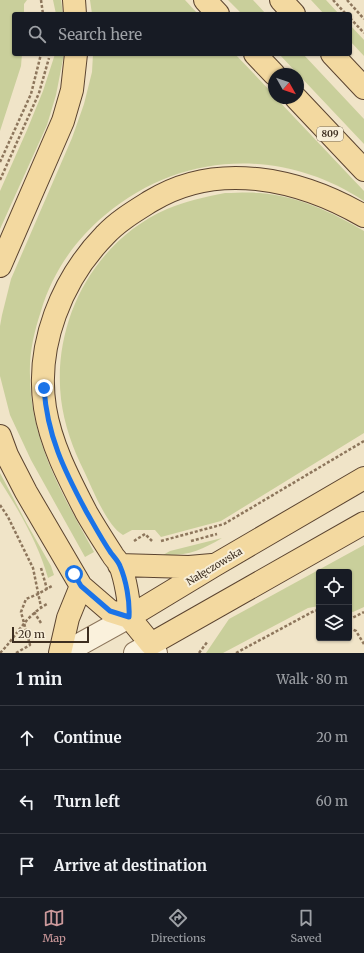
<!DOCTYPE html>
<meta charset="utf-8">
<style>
body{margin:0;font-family:Merriweather,serif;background:#242831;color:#f1f3f6}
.controls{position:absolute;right:12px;bottom:12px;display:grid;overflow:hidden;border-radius:4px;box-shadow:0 1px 3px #0004}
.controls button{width:36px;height:36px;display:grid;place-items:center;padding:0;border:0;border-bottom:1px solid #363941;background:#171b24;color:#f1f3f6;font:20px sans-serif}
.compass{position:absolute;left:268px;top:68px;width:36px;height:36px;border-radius:50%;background:#171b24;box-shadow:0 1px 3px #0004;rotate:130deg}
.scale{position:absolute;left:12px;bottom:10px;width:77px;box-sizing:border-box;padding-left:4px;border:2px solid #3d2e20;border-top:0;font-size:11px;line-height:14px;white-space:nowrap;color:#3d2e20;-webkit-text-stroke:3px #f7eed8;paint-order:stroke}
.stop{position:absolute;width:12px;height:12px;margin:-9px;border:3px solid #1a73e8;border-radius:50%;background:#fff}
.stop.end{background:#1a73e8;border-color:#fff;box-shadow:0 1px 4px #0008}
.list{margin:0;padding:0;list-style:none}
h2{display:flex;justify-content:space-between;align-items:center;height:52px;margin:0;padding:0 16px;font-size:17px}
h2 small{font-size:13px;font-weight:400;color:#9ea1a6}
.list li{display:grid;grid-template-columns:26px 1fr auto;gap:12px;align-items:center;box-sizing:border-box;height:64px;padding:0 16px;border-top:1px solid #363941}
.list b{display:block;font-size:15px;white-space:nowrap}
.list em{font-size:13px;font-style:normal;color:#9ea1a6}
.icon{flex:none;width:22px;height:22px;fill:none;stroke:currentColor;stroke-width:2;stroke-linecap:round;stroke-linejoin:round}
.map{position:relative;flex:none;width:364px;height:653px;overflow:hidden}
.search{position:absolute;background:#171b24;box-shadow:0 1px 3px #0004;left:12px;right:12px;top:12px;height:44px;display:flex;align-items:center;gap:10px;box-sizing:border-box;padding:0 14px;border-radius:4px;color:#9ea1a6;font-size:15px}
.sheet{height:244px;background:#171b24}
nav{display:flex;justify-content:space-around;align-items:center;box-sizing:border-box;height:56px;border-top:1px solid #363941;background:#171b24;font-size:11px;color:#9ea1a6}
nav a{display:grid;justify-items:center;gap:2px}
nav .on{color:#cc999b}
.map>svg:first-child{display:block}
.green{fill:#c9cf9b}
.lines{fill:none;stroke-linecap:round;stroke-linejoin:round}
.minor-casing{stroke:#8d765c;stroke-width:24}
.major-casing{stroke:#5b4430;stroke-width:24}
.path{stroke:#8d765c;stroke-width:2.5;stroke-dasharray:3 2;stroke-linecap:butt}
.minor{stroke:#faf1dc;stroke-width:22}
.major{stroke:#f3d9a0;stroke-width:22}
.route{stroke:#1a73e8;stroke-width:5}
.labels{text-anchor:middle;stroke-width:4;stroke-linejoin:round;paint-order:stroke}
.shield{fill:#f7eed8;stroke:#756857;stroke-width:1}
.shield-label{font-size:9px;font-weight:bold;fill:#3d2e20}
.street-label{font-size:10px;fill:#3d2e20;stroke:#f7eed8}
</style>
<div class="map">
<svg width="364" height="653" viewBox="0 0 364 653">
<rect width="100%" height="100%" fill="#f0e4c8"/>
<path class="green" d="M0,0H27L24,4V14H14V54H22L21,66L0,131Z
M53,0H61L63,14H56Z
M90,0H185L198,14H92Z
M228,0H253L266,14H242Z
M311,0H326L339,14H324Z
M350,25L364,40V56L350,41Z
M55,54H64L56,95L47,125L0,229V191L27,130L43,91Z
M93,54H235L274,95V98H276L364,191V201C282,147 181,151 105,215C75,240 52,273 41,311C34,332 29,354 30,376C31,443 63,495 94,552L85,557L31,460L10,415L0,376V326L2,315L11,279L72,138L84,104L92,72Z
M279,54H303L364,119V144Z
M225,193C237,193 248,192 260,193C297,196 332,212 364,231V433L221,521L161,537L155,530H132L123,535C107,526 92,488 84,471C73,449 64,424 61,399C52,321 94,241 167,209C186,201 205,197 225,193Z
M0,473L27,524L51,566L54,575L48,578C39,545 19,510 0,481Z
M222,538C202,550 188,556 163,555L170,551Z
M364,545V607L353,612L349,611V572H319V606L308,608L223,653H206L229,619Z"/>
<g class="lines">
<g class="minor-casing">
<path id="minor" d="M64,653L129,617
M135,653L151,644L156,653"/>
</g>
<g class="major-casing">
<path id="major" d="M74,0L75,14
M205,0L218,14
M281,0L294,14
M255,54L274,74
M332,54L364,88
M296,98L364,170
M0,266L63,121L72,90L76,54
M0,436L7,455L26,492L81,586L110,611L129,617L151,644L364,523
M119,565L189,567L212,565
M129,617C130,603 125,578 120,565C118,561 114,558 112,554C103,540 94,526 86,512C69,479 51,445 45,408C35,345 62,279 105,235C118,221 135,211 151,201C218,160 300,179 364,216
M129,617L215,565L364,478
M60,653L68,618L81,586"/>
</g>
<path class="path" d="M41,0L43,14
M333,0L346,14
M347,0L364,19
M350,18L364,33
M0,162L31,94L41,54
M0,180L39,93L49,58
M0,505L8,517L33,568L41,607
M134,541L145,534L152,541
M161,541L224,524L364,441
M191,541L217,534
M41,568L47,589
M34,612L41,623
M349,616L352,618L364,612
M349,628L356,631L364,644
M0,653C17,636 24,617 47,604
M16,653L30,645L21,612L26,599L38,594L52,586
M199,653L208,641
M236,653L314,611L319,610"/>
<use href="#minor" class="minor"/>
<use href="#major" class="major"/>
</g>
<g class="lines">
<path class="route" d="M44,388C47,435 64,470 86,511C94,525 102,540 111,553C114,557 118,561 120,566C126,580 130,601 129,617L110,611L81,586L74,574"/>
</g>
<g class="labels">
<rect class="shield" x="317" y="127" width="26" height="14" rx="3"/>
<g class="shield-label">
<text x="330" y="137">809</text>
</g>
<g class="street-label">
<text transform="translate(214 566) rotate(-31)" y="4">Nałęczowska</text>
</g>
</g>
</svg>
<div class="controls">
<button><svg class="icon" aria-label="locate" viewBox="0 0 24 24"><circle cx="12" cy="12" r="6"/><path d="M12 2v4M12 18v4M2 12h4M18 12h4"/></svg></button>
<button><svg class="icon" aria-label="layers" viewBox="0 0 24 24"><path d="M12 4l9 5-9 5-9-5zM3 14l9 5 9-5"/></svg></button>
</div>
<svg class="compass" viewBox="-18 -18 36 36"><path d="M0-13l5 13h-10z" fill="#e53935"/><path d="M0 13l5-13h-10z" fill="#9ea1a6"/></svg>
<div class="scale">20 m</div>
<div class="stop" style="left:74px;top:574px"></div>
<div class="stop end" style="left:44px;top:388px"></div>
<div class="search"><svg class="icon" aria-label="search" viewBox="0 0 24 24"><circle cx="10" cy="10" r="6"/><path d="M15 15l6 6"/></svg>Search here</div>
</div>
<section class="sheet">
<h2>1 min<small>Walk · 80 m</small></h2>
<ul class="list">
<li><svg class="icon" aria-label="ahead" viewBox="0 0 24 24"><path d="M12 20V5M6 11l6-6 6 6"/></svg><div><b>Continue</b></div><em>20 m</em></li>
<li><svg class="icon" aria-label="left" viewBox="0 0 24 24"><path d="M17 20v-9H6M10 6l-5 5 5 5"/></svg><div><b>Turn left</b></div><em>60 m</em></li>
<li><svg class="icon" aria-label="arrive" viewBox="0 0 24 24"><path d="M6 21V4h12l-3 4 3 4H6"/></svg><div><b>Arrive at destination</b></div></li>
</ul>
</section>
<nav>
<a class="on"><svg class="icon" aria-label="map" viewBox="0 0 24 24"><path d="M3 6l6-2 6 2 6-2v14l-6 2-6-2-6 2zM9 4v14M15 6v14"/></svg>Map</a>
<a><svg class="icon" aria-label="directions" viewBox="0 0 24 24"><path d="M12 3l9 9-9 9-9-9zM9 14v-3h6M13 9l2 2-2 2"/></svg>Directions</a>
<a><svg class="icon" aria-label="saved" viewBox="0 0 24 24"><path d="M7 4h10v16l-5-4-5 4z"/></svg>Saved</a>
</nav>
